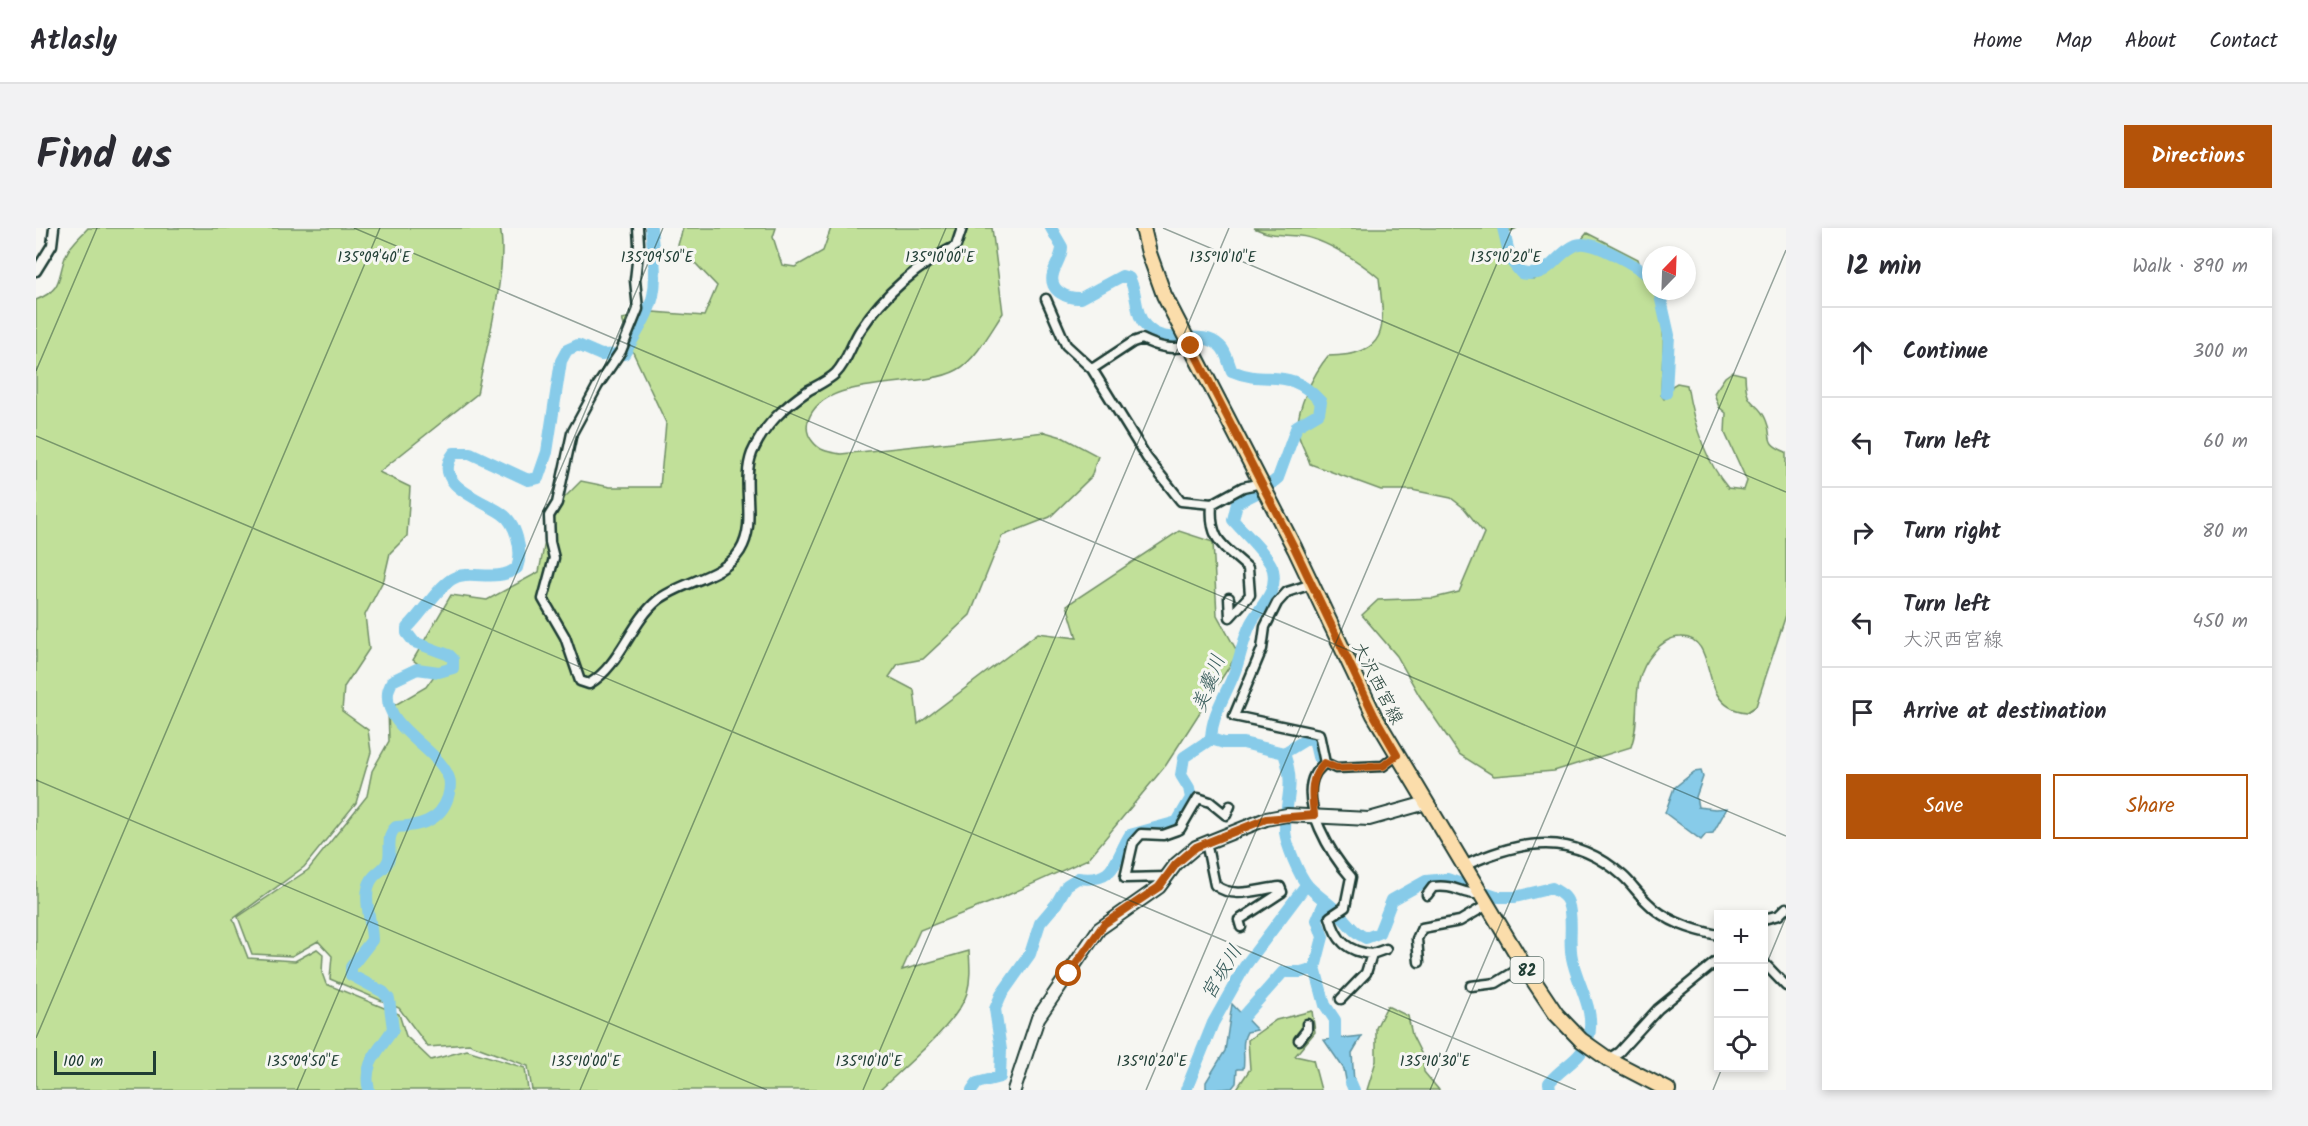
<!DOCTYPE html>
<meta charset="utf-8">
<style>
body{margin:0;font-family:Kalam,"Klee One",sans-serif;background:#f2f2f3;color:#2b2b33}
.controls{position:absolute;right:18px;bottom:18px;display:grid;overflow:hidden;border-radius:0px;box-shadow:0 3px 9px #0003}
.controls button{width:54px;height:54px;display:grid;place-items:center;padding:0;border:0;border-bottom:2px solid #e1e1e2;background:#fff;color:#2b2b33;font:30px sans-serif}
.compass{position:absolute;left:1606px;top:18px;width:54px;height:54px;border-radius:50%;background:#fff;box-shadow:0 3px 9px #0003;rotate:23deg}
.scale{position:absolute;left:18px;bottom:15px;width:102px;box-sizing:border-box;padding-left:6px;border:3px solid #1f3d34;border-top:0;font-size:16px;line-height:21px;white-space:nowrap;color:#1f3d34;-webkit-text-stroke:4px #f6f6f2;paint-order:stroke}
.stop{position:absolute;width:18px;height:18px;margin:-14px;border:4px solid #b45309;border-radius:50%;background:#fff}
.stop.end{background:#b45309;border-color:#fff;box-shadow:0 2px 6px #0008}
.list{margin:0;padding:0;list-style:none}
h2{display:flex;justify-content:space-between;align-items:center;height:78px;margin:0;padding:0 24px;font-size:26px}
h2 small{font-size:20px;font-weight:400;color:#7c7c81}
.list li{display:grid;grid-template-columns:39px 1fr auto;gap:18px;align-items:center;box-sizing:border-box;height:90px;padding:0 24px;border-top:2px solid #e1e1e2}
.list b{display:block;font-size:22px;white-space:nowrap}
.list p{margin:0;font-size:20px;white-space:nowrap;color:#7c7c81}
.list em{font-size:20px;font-style:normal;color:#7c7c81}
.actions{display:flex;gap:12px;padding:18px 24px}
.actions a{flex:1;padding:14px 0;border:2px solid #b45309;border-radius:0px;text-align:center;font-size:21px;color:#b45309}
.actions .main{background:#b45309;color:#fff}
.icon{flex:none;width:33px;height:33px;fill:none;stroke:currentColor;stroke-width:2;stroke-linecap:round;stroke-linejoin:round}
.map{position:relative;flex:none;width:1750px;height:862px;overflow:hidden;border-radius:0px}
header{display:flex;align-items:center;gap:36px;box-sizing:border-box;height:84px;padding:0 30px;background:#fff;border-bottom:2px solid #e1e1e2}
header strong{font-size:28px}
nav{display:flex;gap:33px;margin-inline-start:auto;font-size:21px}
.intro{display:flex;align-items:center;justify-content:space-between;box-sizing:border-box;height:144px;padding:0 36px}
h1{margin:0;font-size:42px}
.button{padding:15px 27px;border-radius:0px;background:#b45309;color:#fff;font-size:21px;font-weight:700}
main{display:flex;gap:36px;padding:0 36px}
aside{flex:1;background:#fff;border-radius:0px;box-shadow:0 3px 9px #0003}
.map>svg:first-child{display:block}
.green{fill:#c1e099;stroke:#708e66;stroke-width:1.5}
.water{fill:#87cbe9;stroke:#5d92a1;stroke-width:1.5}
.lines{fill:none;stroke-linecap:round;stroke-linejoin:round}
.river{stroke:#87cbe9;stroke-width:12}
.street-casing{stroke:#1f3d34;stroke-width:13}
.secondary-casing{stroke:#1f3d34;stroke-width:16}
.primary-casing{stroke:#1f3d34;stroke-width:18}
.street{stroke:#f6f6f2;stroke-width:8}
.secondary{stroke:#f6f6f2;stroke-width:12}
.primary{stroke:#fbddab;stroke-width:14}
.route{stroke:#b45309;stroke-width:8}
.ticks{fill:none;stroke:#1f3d34;stroke-width:1.5;stroke-opacity:0.45}
.labels{text-anchor:middle;stroke-width:6;stroke-linejoin:round;paint-order:stroke}
.shield{fill:#f6f6f2;stroke:#60746d;stroke-width:1.5}
.shield-label{font-size:16px;font-weight:bold;fill:#1f3d34}
.street-label{font-size:18px;fill:#1f3d34;stroke:#f6f6f2}
.water-label{font-size:20px;font-style:italic;fill:#345958;stroke:#f6f6f2}
.ticks-label{font-size:15px;text-anchor:middle;fill:#1f3d34;stroke:#f6f6f2;stroke-width:6;stroke-linejoin:round;paint-order:stroke}
</style>
<header>
<strong>Atlasly</strong>
<nav><a>Home</a><a>Map</a><a>About</a><a>Contact</a></nav>
</header>
<div class="intro"><h1>Find us</h1><a class="button">Directions</a></div>
<main>
<div class="map">
<svg width="1750" height="862" viewBox="0 0 1750 862">
<rect width="100%" height="100%" fill="#f6f6f2"/>
<filter id="ink" filterUnits="userSpaceOnUse"><feTurbulence type="fractalNoise" baseFrequency=".0167" numOctaves="2"/><feDisplacementMap in="SourceGraphic" scale="12" xChannelSelector="R" yChannelSelector="G"/><feConvolveMatrix kernelMatrix="1 2 1 2 8 2 1 2 1" color-interpolation-filters="sRGB"/></filter>
<g filter="url(#ink)">
<path class="green" d="M52,0H464C473,38 449,125 441,166L343,244L374,259L371,308L354,325L348,351L329,387L333,421L308,459L306,483L332,502L335,524L320,575L268,639L197,691L212,730L259,733L281,721L287,726L286,745L290,756L363,786L370,808L395,832L431,822L489,840L492,862H0V72C28,61 21,49 30,27C34,17 45,8 52,0Z
M647,0H740L737,9L746,37L759,39L787,23L795,0H956L967,85C956,101 939,133 921,142C883,163 787,144 772,193C770,200 772,208 777,214C785,224 794,224 805,226L1009,204L1026,209L1062,228L1055,249L1014,289L966,308L934,387L887,431L862,436L853,449L878,462L882,496L1002,405L1041,410L1031,377L1143,303L1177,314L1181,387L1202,425L1130,537L1052,631L963,671L884,702L866,742L933,723C934,738 935,751 931,765C922,795 867,840 844,862H496L492,838L433,816L392,819L363,780L294,751L296,728L282,713L256,728L216,726L202,689L272,642L331,568L336,543L353,513L352,481L390,459L398,448L377,432L415,367L451,372L503,344L515,283L545,253L574,259H624L630,195L595,120L586,91L617,84L668,88L681,58L642,17Z
M1218,0H1481L1466,7L1471,30L1482,47C1486,48 1492,51 1497,51C1513,49 1541,18 1551,5L1602,31C1607,51 1619,60 1624,79C1631,107 1625,138 1625,167L1628,171L1633,168L1636,158L1641,155L1651,157C1657,194 1668,231 1692,260L1708,262L1711,253L1689,205L1690,185L1683,179L1678,165L1689,149L1696,144L1709,147C1710,183 1721,170 1730,192C1738,210 1726,214 1750,224V387L1720,478L1711,484C1698,483 1688,478 1681,466C1670,448 1673,408 1645,409C1634,409 1624,416 1618,424C1591,455 1607,485 1595,519L1518,543L1458,548L1423,526L1383,467L1361,428L1326,387L1342,372L1398,370L1423,364L1448,305L1428,280L1415,270L1376,262H1345L1274,236C1271,226 1264,215 1262,205C1259,182 1278,145 1292,128C1354,127 1349,99 1343,50C1326,35 1287,10 1264,8C1243,6 1238,9 1218,0Z
M1351,778L1372,788L1376,807L1387,829L1388,844L1403,862H1331L1340,833V800Z
M1276,783L1279,804L1259,828L1277,832L1285,862H1200L1214,841L1212,812L1240,792Z"/>
<path class="water" d="M1665,543L1667,549L1660,569L1662,579L1679,581L1691,580L1677,605L1670,606L1665,612L1629,585L1638,560L1658,544Z
M1196,776L1221,802L1211,804C1204,815 1210,829 1207,841H1201L1200,855L1196,860L1173,862L1170,860V854L1189,823Z
M1326,808L1316,825L1318,854L1315,855L1310,852L1308,841L1288,812Z"/>
<g class="lines">
<path class="river" d="M1015,0L1026,19C1026,29 1019,37 1017,46C1012,63 1032,71 1045,70L1086,48L1093,50C1103,66 1097,88 1113,101C1133,119 1165,100 1184,118C1191,124 1192,135 1196,143C1233,159 1251,136 1285,174L1283,185L1261,198L1242,250L1229,261L1201,275L1197,292C1207,304 1234,329 1237,342C1242,365 1224,378 1215,395C1207,411 1205,427 1199,443C1190,468 1176,484 1175,511L1188,515H1207L1248,525C1260,560 1249,570 1249,603C1250,616 1263,648 1272,658C1282,669 1297,677 1306,689C1314,698 1319,705 1330,710L1343,705L1356,672L1390,653L1411,651L1463,669H1479L1516,660C1522,664 1530,667 1532,675C1538,692 1532,712 1536,730C1541,757 1561,783 1552,811C1545,833 1526,838 1513,855L1514,862
M1467,0L1475,33L1485,45C1515,51 1517,27 1540,17C1555,10 1603,39 1615,50
M1623,63L1633,107L1630,165
M1248,525L1274,509L1278,511L1282,529
M1289,673L1281,692L1287,709L1279,740L1289,777L1299,792V811
M1208,788L1247,744H1265L1279,740
M1315,855L1318,862
M333,862C326,835 344,822 357,801L353,771L347,764L315,747V739L336,712C336,694 325,666 336,651C341,643 351,641 353,630C355,619 350,608 360,599C383,598 404,594 412,569C414,562 415,552 411,546C399,519 348,499 352,465C352,461 356,455 356,453L381,441L403,444L417,440V431L413,427L378,414L371,405V400C385,387 401,360 416,351C434,340 459,356 481,340C487,324 481,295 465,285C446,272 394,256 418,225H434L492,252L502,250L511,224L525,133L531,122L542,117L565,127L588,126C623,69 622,66 615,0
M936,862L941,855L964,849L965,822L959,781L965,767L994,726L1004,695L1020,676L1031,657L1042,650C1080,655 1078,633 1094,607L1141,594L1155,570L1153,560L1145,547L1148,529L1175,511
M1150,862L1177,795L1209,738L1270,657"/>
<g class="street-casing">
<path id="street" d="M602,0L603,16L599,52L602,81L585,123L562,157L536,205L521,275L513,288L514,314L518,330L507,371L529,409L544,453L553,456C585,437 594,395 622,372C646,353 687,350 704,323C722,294 704,257 716,225C728,197 748,179 773,162C782,157 793,152 800,145C811,134 816,114 825,101C848,66 882,37 920,18L926,0
M0,43L16,17L18,0
M1010,71L1030,117L1056,141L1111,230L1145,273L1176,276L1207,259L1226,255
M1056,141L1097,114L1106,111C1124,120 1136,122 1155,118
M1176,276C1173,313 1187,317 1212,340L1214,367L1194,389L1193,370
M1276,356L1251,364L1241,375L1229,399L1226,421L1198,488L1283,506L1289,535
M1170,614L1179,657C1198,672 1222,661 1244,659L1246,664L1203,692L1205,699
M1428,638C1485,611 1537,603 1587,648C1596,656 1603,667 1612,675C1630,694 1657,702 1682,707
M1131,649L1089,650L1097,615L1105,606L1127,607L1144,601L1162,570L1174,574L1190,587L1194,578
M1391,667L1397,659C1420,656 1425,667 1444,666
M1728,691L1743,687L1750,680
M1336,726L1350,721
M1383,734L1381,711L1386,700L1424,693L1451,677
M1728,735L1750,758
M1435,758L1460,755L1488,738
M1305,771L1330,745L1336,726C1312,724 1300,713 1294,689L1309,679L1315,649C1296,628 1263,575 1279,546C1281,542 1286,538 1289,535L1300,540L1347,538L1361,527
M1263,812L1271,802V796
M1572,831L1583,824L1622,781L1682,732"/>
</g>
<g class="secondary-casing">
<path id="secondary" d="M978,862L1002,790L1063,701L1123,659L1140,636L1160,619L1230,591L1251,587L1333,591L1390,575"/>
</g>
<g class="primary-casing">
<path id="primary" d="M1107,0L1113,25L1128,67L1259,321L1338,487L1488,738L1520,786L1545,812L1572,831L1632,862"/>
</g>
<use href="#street" class="street"/>
<use href="#secondary" class="secondary"/>
<use href="#primary" class="primary"/>
</g>
</g>
<g class="lines" filter="url(#ink)">
<path class="route" d="M1033,746L1068,696L1123,659L1140,636L1160,619L1230,591L1278,587C1276,566 1273,551 1288,535L1300,540L1347,538L1361,527L1338,487L1259,321L1155,118"/>
</g>
<path class="ticks" d="M318,0L1750,608M1127,0L1750,264M0,143L61,0M0,208L1540,862M0,552L731,862M1728,742L1750,689M0,810L344,0M261,862L627,0M544,862L910,0M827,862L1193,0M1110,862L1476,0M1394,862L1750,22M1677,862L1686,840"/>
<g class="labels">
<rect class="shield" x="1474.5" y="729" width="33" height="26" rx="4.5"/>
<g class="shield-label">
<text x="1491" y="748">82</text>
</g>
<g class="street-label">
<text transform="translate(1342 455) rotate(63)" y="6">大沢西宮線</text>
</g>
<g class="water-label">
<text transform="translate(1172 455) rotate(-69)" y="7">美嚢川</text>
<text transform="translate(1185 744) rotate(-59)" y="7">宮坂川</text>
</g>
</g>
<g class="ticks-label">
<text x="338" y="34">135°09'40"E</text>
<text x="621" y="34">135°09'50"E</text>
<text x="904" y="34">135°10'00"E</text>
<text x="1187" y="34">135°10'10"E</text>
<text x="1470" y="34">135°10'20"E</text>
<text x="267" y="838">135°09'50"E</text>
<text x="550" y="838">135°10'00"E</text>
<text x="833" y="838">135°10'10"E</text>
<text x="1116" y="838">135°10'20"E</text>
<text x="1399" y="838">135°10'30"E</text>
</g>
</svg>
<div class="controls">
<button>+</button>
<button>−</button>
<button><svg class="icon" aria-label="locate" viewBox="0 0 24 24"><circle cx="12" cy="12" r="6"/><path d="M12 2v4M12 18v4M2 12h4M18 12h4"/></svg></button>
</div>
<svg class="compass" viewBox="-18 -18 36 36"><path d="M0-13l5 13h-10z" fill="#e53935"/><path d="M0 13l5-13h-10z" fill="#7c7c81"/></svg>
<div class="scale">100 m</div>
<div class="stop" style="left:1033px;top:746px"></div>
<div class="stop end" style="left:1155px;top:118px"></div>
</div>
<aside>
<h2>12 min<small>Walk · 890 m</small></h2>
<ul class="list">
<li><svg class="icon" aria-label="ahead" viewBox="0 0 24 24"><path d="M12 20V5M6 11l6-6 6 6"/></svg><div><b>Continue</b></div><em>300 m</em></li>
<li><svg class="icon" aria-label="left" viewBox="0 0 24 24"><path d="M17 20v-9H6M10 6l-5 5 5 5"/></svg><div><b>Turn left</b></div><em>60 m</em></li>
<li><svg class="icon" aria-label="right" viewBox="0 0 24 24"><path d="M7 20v-9h11M14 6l5 5-5 5"/></svg><div><b>Turn right</b></div><em>80 m</em></li>
<li><svg class="icon" aria-label="left" viewBox="0 0 24 24"><path d="M17 20v-9H6M10 6l-5 5 5 5"/></svg><div><b>Turn left</b><p>大沢西宮線</p></div><em>450 m</em></li>
<li><svg class="icon" aria-label="arrive" viewBox="0 0 24 24"><path d="M6 21V4h12l-3 4 3 4H6"/></svg><div><b>Arrive at destination</b></div></li>
</ul>
<div class="actions"><a class="main">Save</a><a>Share</a></div>
</aside>
</main>
